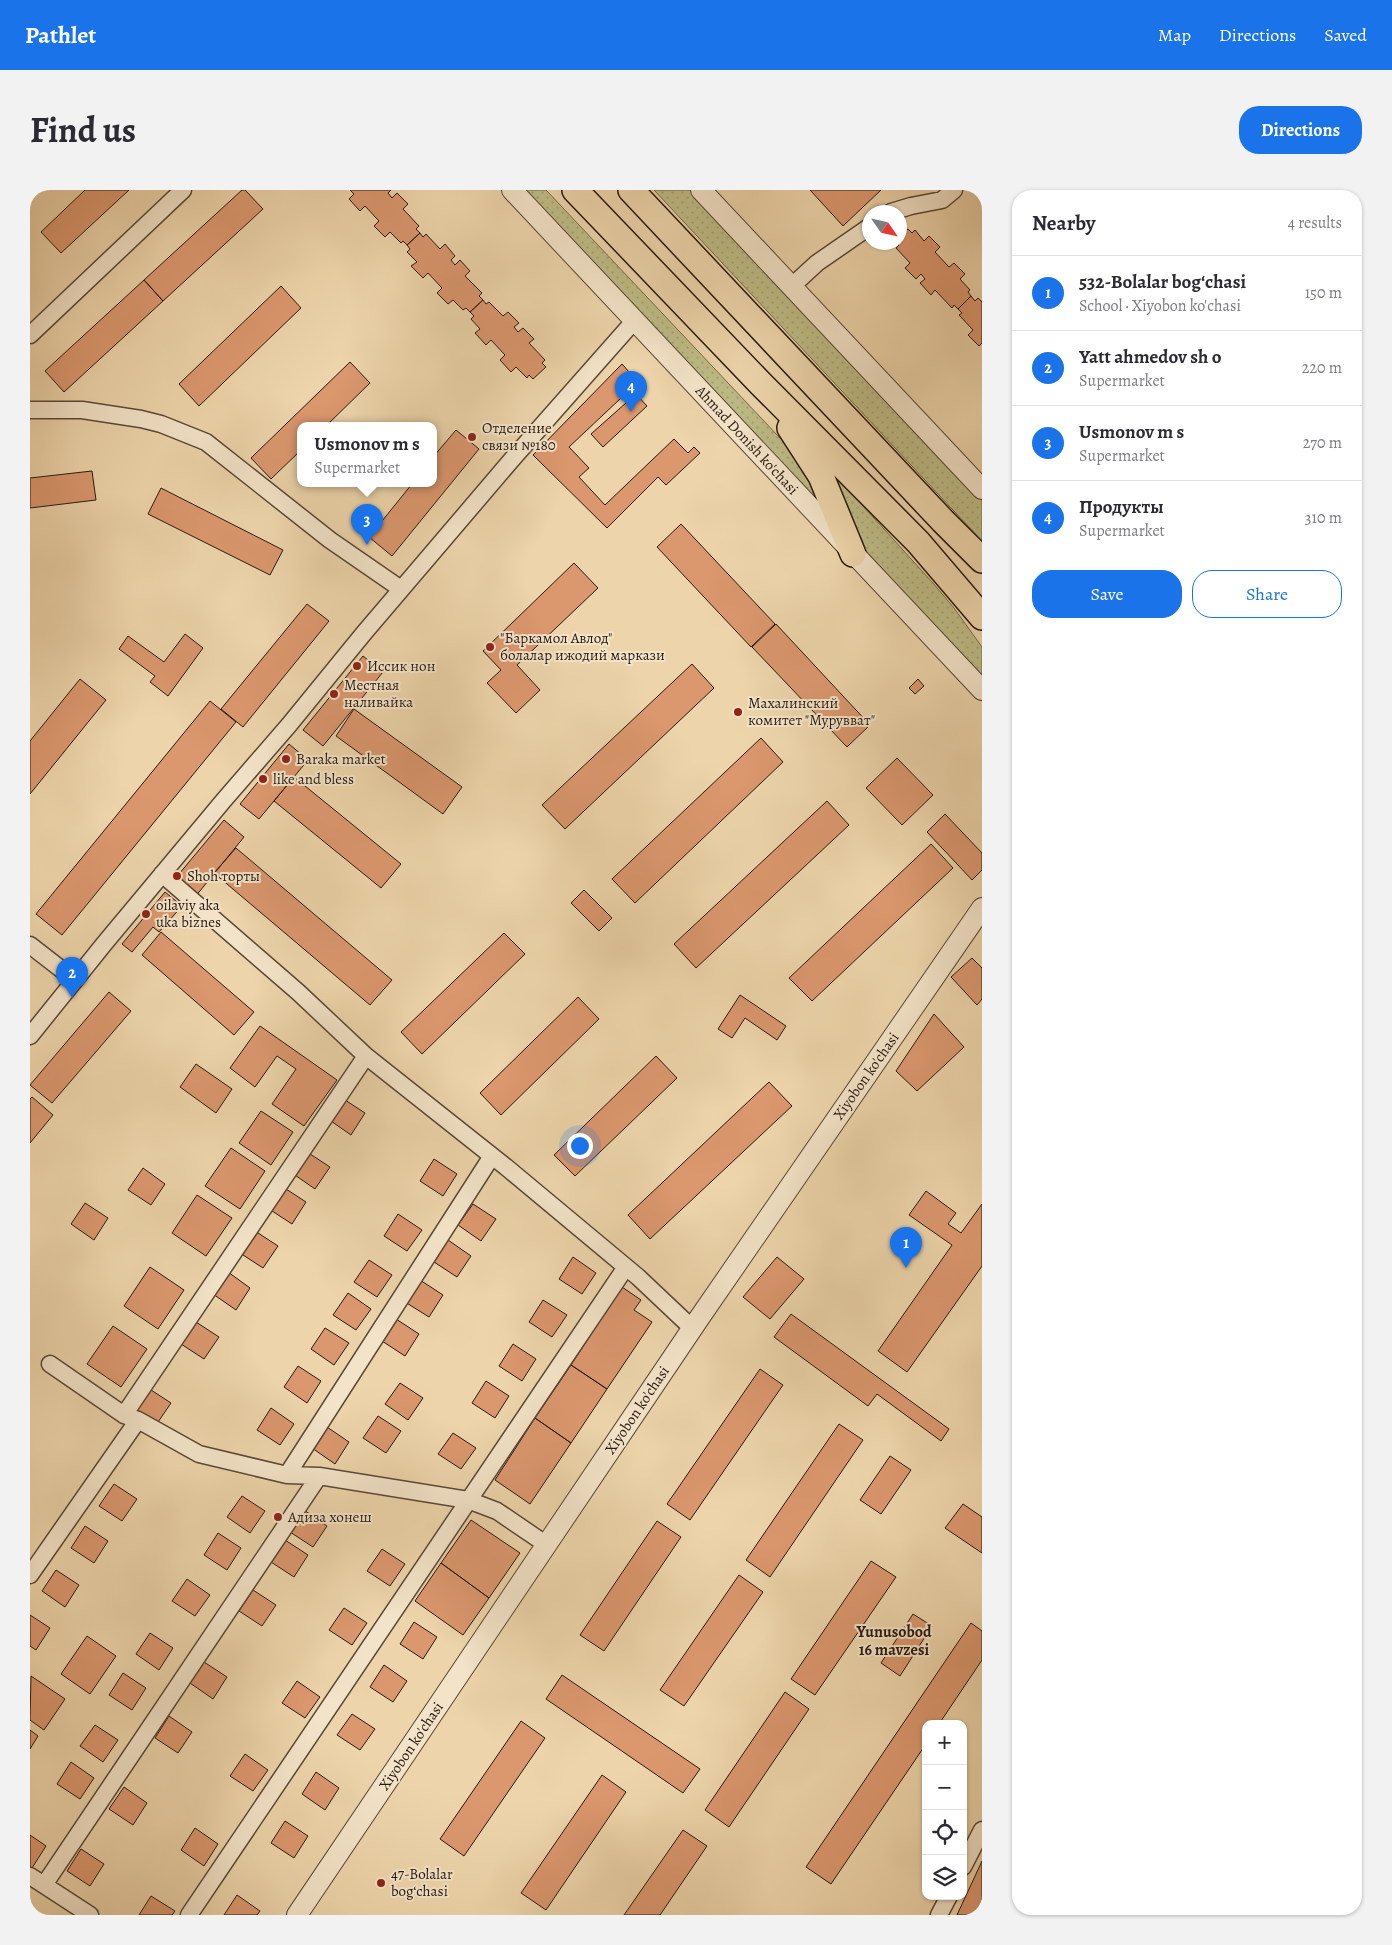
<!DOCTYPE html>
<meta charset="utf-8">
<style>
body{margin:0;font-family:Alegreya,serif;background:#f2f2f3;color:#2b2b33}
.controls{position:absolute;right:15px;bottom:15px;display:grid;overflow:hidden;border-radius:10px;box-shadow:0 1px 4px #0004}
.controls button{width:45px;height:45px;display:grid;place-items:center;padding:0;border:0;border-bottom:1px solid #e1e1e2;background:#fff;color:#2b2b33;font:25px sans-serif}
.compass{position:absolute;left:832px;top:15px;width:45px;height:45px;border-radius:50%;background:#fff;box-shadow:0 1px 4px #0004;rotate:124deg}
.you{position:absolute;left:549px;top:955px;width:18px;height:18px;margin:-12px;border:4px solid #fff;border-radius:50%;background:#1a73e8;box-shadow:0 0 0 8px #1a73e833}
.badge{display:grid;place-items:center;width:32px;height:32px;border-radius:50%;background:#1a73e8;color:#fff;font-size:16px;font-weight:700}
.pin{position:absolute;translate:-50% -41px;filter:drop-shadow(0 1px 2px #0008)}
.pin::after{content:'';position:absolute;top:26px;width:18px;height:15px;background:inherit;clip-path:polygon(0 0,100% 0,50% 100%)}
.popup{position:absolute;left:267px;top:232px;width:140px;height:65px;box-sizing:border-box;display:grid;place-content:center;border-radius:10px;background:#fff;filter:drop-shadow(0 1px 4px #0005);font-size:16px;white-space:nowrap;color:#7c7c81}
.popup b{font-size:19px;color:#2b2b33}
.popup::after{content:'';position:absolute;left:50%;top:100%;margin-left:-10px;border:10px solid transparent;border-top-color:#fff}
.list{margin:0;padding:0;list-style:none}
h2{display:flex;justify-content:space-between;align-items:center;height:65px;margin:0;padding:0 20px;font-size:21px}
h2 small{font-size:16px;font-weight:400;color:#7c7c81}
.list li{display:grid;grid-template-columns:32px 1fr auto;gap:15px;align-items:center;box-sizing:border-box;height:75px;padding:0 20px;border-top:1px solid #e1e1e2}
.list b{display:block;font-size:19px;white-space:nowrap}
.list p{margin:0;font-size:16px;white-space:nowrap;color:#7c7c81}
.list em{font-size:16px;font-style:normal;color:#7c7c81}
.actions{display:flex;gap:10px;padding:15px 20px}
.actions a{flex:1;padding:11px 0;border:1px solid #1a73e8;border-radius:20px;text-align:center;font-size:18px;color:#1a73e8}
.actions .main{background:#1a73e8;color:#fff}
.icon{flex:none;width:28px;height:28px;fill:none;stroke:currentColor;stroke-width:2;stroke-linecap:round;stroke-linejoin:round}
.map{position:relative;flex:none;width:952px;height:1725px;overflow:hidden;border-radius:20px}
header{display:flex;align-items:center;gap:30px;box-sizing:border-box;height:70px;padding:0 25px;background:#1a73e8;color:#fff}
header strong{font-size:24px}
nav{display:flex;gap:28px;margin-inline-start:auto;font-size:18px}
.intro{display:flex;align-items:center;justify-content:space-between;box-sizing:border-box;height:120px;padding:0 30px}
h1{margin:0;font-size:35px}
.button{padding:12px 22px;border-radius:20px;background:#1a73e8;color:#fff;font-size:18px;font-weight:700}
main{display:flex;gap:30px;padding:0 30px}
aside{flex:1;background:#fff;border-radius:20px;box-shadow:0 1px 4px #0004}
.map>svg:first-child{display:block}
.grass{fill:url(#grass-dots);stroke:#736a4b}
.building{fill:#db976e;stroke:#281911}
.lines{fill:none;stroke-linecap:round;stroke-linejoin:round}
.minor-casing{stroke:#594837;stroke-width:19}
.tertiary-casing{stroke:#594837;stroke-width:22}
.primary-casing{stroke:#281911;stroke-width:28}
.minor{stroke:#f3e3c8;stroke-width:16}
.tertiary{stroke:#f3e3c8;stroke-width:20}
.primary{stroke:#edd4aa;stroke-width:25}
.poi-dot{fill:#8f2418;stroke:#f3e3c8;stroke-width:2}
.labels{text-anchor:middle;stroke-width:4;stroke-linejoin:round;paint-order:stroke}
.poi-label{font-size:15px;fill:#281911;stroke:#f3e3c8;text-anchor:start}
.street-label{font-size:15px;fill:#281911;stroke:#f3e3c8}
.neighbourhood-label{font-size:16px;font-weight:bold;fill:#281911;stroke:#f3e3c8}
</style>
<header>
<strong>Pathlet</strong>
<nav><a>Map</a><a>Directions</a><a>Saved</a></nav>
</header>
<div class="intro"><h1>Find us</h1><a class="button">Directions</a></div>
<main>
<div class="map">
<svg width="952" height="1725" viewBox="0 0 952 1725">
<defs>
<pattern id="grass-dots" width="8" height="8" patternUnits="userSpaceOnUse" patternTransform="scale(1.25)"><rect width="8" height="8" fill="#bebb85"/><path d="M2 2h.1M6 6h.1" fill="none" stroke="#a3a072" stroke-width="1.8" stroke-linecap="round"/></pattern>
</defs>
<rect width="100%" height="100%" fill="#edd4aa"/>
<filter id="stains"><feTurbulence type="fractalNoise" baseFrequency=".004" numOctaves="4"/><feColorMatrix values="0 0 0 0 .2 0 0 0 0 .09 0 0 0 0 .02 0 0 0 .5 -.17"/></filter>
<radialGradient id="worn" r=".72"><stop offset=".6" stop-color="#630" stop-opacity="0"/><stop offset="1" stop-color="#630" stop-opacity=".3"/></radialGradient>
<path class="grass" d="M495,0H516L783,283L796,319Z
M624,0H660L952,310V351Z
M805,285L902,392L924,418L952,457V486L835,360L832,350L797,286Z"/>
<path class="building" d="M55,0H99L31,63L11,42Z
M212,0H215L233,19L133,111L114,90Z
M320,0H361L358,3L362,8L367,3L378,14L373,19L389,36L386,39L390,43L377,55L373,51L371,53L360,42L355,47L344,36L349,31L335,16L330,21L319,9L324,4Z
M780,0H851L813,36Z
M878,39L882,43L885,40L894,51L899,46L910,57L905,62L919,77L924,73L935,84L930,89L940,100L938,102L941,106L928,119L924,115L922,118L905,100L901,105L890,93L895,89L891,84L886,89L875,78L880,73L866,58L869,55L866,52H869V47Z
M390,43L393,47L396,44L410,59L415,54L425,66L421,70L425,75L430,70L440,81L435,86L452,103L449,106L453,110L440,122L436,118L433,120L423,110L418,114L407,103L412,98L398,83L393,88L381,76L387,72L377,62L380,59L377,55Z
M114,90L133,111L34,202L15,181Z
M251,96L271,118L169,216L149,194Z
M941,106L945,111L948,108L952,112V153L949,156L938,145L943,140L929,125L932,123L928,119Z
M453,110L456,114L459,112L473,126L478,122L489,133L484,137L488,142L493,138L504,149L499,153L515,170L512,173L516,177L503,189L499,185L497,188L486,177L481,182L470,170L475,165L461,150L456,155L445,143L450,139L441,129L444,126L440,122Z
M320,172L340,193L296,236H271V260L241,289L221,268Z
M592,174L608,192L539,257L559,278L549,287L575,315L644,249L658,263L664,257L670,263L636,295L628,287L577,338L503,265Z
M606,204L617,216L573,257L561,244Z
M426,240L449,259L362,366L339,347L382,294H403V267Z
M62,281L66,310L0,318V288Z
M131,298L253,360L240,385L118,324Z
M651,334L745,434L721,457L627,357Z
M544,373L568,398L487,475L510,500L486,523L457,493L471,480L453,461Z
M277,414L299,431L213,537L191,519Z
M746,434L840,535L817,557L722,457Z
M155,444L173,458L138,506L120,492L125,486L89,459L98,446L134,472Z
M333,466L353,482L293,556L273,540Z
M662,474L684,498L535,639L512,615Z
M50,489L76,510L0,604V551Z
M888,489L894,496L885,504L879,498Z
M180,511L206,532L32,745L6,724Z
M324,519L432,597L413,624L306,546Z
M731,548L753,572L605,713L582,689Z
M259,554L278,570L229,629L210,614Z
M867,568L903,605L872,635L836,598Z
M264,587L371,674L351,698L244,611Z
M797,611L819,635L666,778L644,754Z
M915,624L952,663V680L942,690L897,642Z
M194,630L214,647L165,707L144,690Z
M901,654L923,678L782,811L759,788Z
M206,658L362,790L340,815L184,683Z
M554,700L582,728L569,741L541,713Z
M135,702L152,716L129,742L123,737L102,762L92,754Z
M131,742L224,822L204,845L112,765Z
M474,743L495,764L392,864L371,842Z
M942,768L952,778V809L947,815L921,787Z
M79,802L101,821L22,913L0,895Z
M710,805L756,836L747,850L715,828L702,848L688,839Z
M548,807L569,829L471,925L450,903Z
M904,824L934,857L887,901L866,881Z
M230,836L307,890L274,936L242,914L266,879L247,866L225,897L200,878Z
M626,866L647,888L545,986L524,965Z
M166,874L202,899L186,923L150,897Z
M739,892L762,916L620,1049L598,1025Z
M2,907L23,925L0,953V909Z
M312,908L335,923L321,945L298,929Z
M231,921L263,942L241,975L209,953Z
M201,958L235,981L210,1019L175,996Z
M277,962L300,977L285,999L262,983Z
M404,969L427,984L413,1006L390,991Z
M113,978L135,994L121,1015L98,1000Z
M253,997L276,1012L262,1034L239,1019Z
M896,1001L926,1023L918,1034L931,1043L952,1014V1076L877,1182L848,1161L922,1055L879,1025Z
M167,1005L202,1028L176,1066L142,1043Z
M55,1013L78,1028L64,1050L41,1034Z
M443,1014L466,1029L451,1051L428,1035Z
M368,1024L392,1040L377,1061L354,1046Z
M225,1041L248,1056L233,1078L210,1063Z
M418,1050L441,1066L427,1087L404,1072Z
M543,1067L566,1083L552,1104L529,1089Z
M747,1067L774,1089L740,1129L713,1107Z
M339,1070L362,1085L347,1107L324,1092Z
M120,1077L154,1100L128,1139L94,1116Z
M198,1082L220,1098L206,1120L183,1104Z
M390,1090L413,1105L399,1127L375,1112Z
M592,1097L611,1110L604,1120L622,1132L577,1199L541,1175Z
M318,1103L341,1119L326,1140L303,1125Z
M513,1110L537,1125L522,1147L499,1132Z
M761,1124L919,1239L911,1251L847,1204L838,1216L744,1147Z
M366,1129L389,1144L375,1166L352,1151Z
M166,1132L189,1147L174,1169L151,1154Z
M83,1136L117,1159L91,1197L57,1174Z
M295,1138L319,1153L304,1175L281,1159Z
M483,1154L506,1169L492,1191L469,1176Z
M541,1175L577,1199L541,1253L505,1228Z
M268,1176L291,1191L277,1213L254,1197Z
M730,1179L753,1195L660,1330L637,1314Z
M456,1191L479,1206L465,1228L442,1213Z
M370,1193L393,1208L378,1230L355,1214Z
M118,1198L141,1213L126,1235L103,1219Z
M241,1218L264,1234L250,1255L227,1240Z
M348,1226L371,1241L356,1263L333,1248Z
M505,1228L541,1253L500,1314L465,1290Z
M809,1234L833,1250L740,1387L716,1370Z
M297,1237L319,1252L305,1274L282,1258Z
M423,1243L446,1258L431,1279L408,1264Z
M860,1266L881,1280L851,1324L830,1310Z
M84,1294L107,1309L92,1331L69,1316Z
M212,1306L235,1321L220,1343L197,1327Z
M933,1314L952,1327V1363L915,1338Z
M274,1320L297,1336L283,1357L260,1342Z
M441,1330L490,1363L459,1408L411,1373Z
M627,1331L651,1347L574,1461L550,1445Z
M55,1336L78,1351L64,1373L41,1358Z
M188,1343L211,1358L197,1380L174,1365Z
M255,1350L278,1365L264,1387L241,1372Z
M352,1359L375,1374L360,1396L337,1381Z
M841,1371L866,1387L785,1505L761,1489Z
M411,1373L459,1408L433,1445L385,1411Z
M26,1380L49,1395L35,1417L12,1401Z
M709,1385L733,1402L654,1516L630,1500Z
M157,1389L180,1405L165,1426L142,1411Z
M223,1400L246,1415L232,1436L209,1421Z
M314,1418L337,1433L322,1455L299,1440Z
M883,1424L902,1436L870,1486L851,1473Z
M0,1425L20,1438L6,1460L0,1456Z
M384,1432L407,1447L393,1469L370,1454Z
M941,1433L952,1441V1470L909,1534H896V1554L801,1694L776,1677Z
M120,1443L143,1458L129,1480L106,1464Z
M57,1446L86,1466L60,1504L31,1484Z
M174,1472L197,1487L183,1509L160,1493Z
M354,1475L377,1491L363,1512L340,1497Z
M93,1483L116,1498L102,1520L79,1505Z
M532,1485L670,1579L653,1603L516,1509Z
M1,1486L35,1509L14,1540L0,1530Z
M267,1491L290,1507L275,1528L252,1513Z
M755,1502L779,1519L699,1637L675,1620Z
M322,1524L345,1539L330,1560L307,1545Z
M139,1526L162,1542L148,1563L125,1548Z
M491,1531L515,1548L434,1666L410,1649Z
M65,1535L88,1550L73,1572L50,1556Z
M0,1540L8,1546L0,1559Z
M215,1564L238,1580L223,1601L200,1586Z
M41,1572L64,1588L50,1609L27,1594Z
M286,1582L309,1598L295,1620L272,1604Z
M572,1585L596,1602L516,1720L491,1703Z
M94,1597L117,1613L103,1635L79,1619Z
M255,1631L278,1646L264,1668L241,1653Z
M165,1638L188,1654L174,1676L151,1660Z
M653,1640L677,1656L630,1725H594Z
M0,1645L16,1656L2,1678L0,1677Z
M51,1659L74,1674L60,1696L37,1681Z
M952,1671V1725H927Z
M207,1705L230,1721L227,1725H194Z
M121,1706L145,1721L142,1725H109Z"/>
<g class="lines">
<g class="minor-casing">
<path id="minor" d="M861,22L881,16L912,10L924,0
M762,96L787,73L839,37
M0,145L153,0
M0,220H52L111,229L131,234L176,252L300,350L371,399
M132,684L268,802L336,866L476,977L608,1087L662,1138
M0,755L45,790
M0,846L74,754L194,610L259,535L334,443L484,267L605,130
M20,1174L94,1225L108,1230L169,1264L257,1285L289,1286L438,1310L467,1321L517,1355
M94,1225L336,866
M257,1285L462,966
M0,1385L108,1230
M933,1677L952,1640
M0,1686L60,1725
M14,1695L289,1286
M159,1725L596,1077
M909,1725L919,1706"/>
</g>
<g class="tertiary-casing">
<path id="tertiary" d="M482,0L952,500
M671,0L952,299
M267,1725L670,1127L952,718"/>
</g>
<g class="primary-casing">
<path id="primary" d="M545,0L731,194L888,352L952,427
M601,0L913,331L952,370
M760,238L791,286L823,364"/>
</g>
<use href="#minor" class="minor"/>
<use href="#tertiary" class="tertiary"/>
<use href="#primary" class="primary"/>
</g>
<g class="poi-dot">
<circle cx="442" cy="247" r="5"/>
<circle cx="460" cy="457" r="5"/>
<circle cx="327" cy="476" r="5"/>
<circle cx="304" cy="504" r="5"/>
<circle cx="708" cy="522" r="5"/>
<circle cx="256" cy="569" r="5"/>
<circle cx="233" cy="589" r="5"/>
<circle cx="147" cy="686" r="5"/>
<circle cx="116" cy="724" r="5"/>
<circle cx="248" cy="1327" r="5"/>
<circle cx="351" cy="1693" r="5"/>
</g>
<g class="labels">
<g class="poi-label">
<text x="452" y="243">Отделение<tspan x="452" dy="17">связи №180</tspan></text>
<text x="470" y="453">"Баркамол Авлод"<tspan x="470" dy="17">болалар ижодий маркази</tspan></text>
<text x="337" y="481">Иссик нон</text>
<text x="314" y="500">Местная<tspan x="314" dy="17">наливайка</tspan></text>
<text x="718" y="518">Махалинский<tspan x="718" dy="17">комитет "Мурувват"</tspan></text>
<text x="266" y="574">Baraka market</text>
<text x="243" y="594">like and bless</text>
<text x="157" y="691">Shoh торты</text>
<text x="126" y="720">oilaviy aka<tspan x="126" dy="17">uka biznes</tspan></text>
<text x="258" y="1332">Адиза хонеш</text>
<text x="361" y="1689">47-Bolalar<tspan x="361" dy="17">bogʻchasi</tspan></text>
</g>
<g class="street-label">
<text transform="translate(717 250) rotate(47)" y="5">Ahmad Donish ko'chasi</text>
<text transform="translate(836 886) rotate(-55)" y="5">Xiyobon ko'chasi</text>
<text transform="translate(607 1220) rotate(-56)" y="5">Xiyobon ko'chasi</text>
<text transform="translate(381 1556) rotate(-56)" y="5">Xiyobon ko'chasi</text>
</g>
<g class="neighbourhood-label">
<text x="864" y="1447">Yunusobod<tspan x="864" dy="18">16 mavzesi</tspan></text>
</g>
</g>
<rect width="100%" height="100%" filter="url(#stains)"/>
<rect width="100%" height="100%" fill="url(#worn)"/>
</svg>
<div class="controls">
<button>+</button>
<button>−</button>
<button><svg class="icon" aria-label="locate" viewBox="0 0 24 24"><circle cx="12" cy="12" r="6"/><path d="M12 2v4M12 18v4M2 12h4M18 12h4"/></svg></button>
<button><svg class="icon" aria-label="layers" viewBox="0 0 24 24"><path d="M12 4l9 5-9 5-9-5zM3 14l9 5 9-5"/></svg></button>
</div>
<svg class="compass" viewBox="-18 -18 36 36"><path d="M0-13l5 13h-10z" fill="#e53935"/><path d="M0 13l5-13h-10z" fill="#7c7c81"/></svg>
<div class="you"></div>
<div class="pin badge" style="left:876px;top:1078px">1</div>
<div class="pin badge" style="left:42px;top:808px">2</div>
<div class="pin badge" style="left:337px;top:355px">3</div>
<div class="popup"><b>Usmonov m s</b>Supermarket</div>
<div class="pin badge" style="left:601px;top:222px">4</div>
</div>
<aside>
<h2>Nearby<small>4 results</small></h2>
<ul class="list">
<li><span class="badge">1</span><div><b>532-Bolalar bogʻchasi</b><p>School · Xiyobon ko'chasi</p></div><em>150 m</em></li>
<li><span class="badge">2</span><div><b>Yatt ahmedov sh o</b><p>Supermarket</p></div><em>220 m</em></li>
<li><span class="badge">3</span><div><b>Usmonov m s</b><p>Supermarket</p></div><em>270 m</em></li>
<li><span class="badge">4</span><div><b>Продукты</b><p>Supermarket</p></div><em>310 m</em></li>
</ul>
<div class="actions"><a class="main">Save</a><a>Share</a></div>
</aside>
</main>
